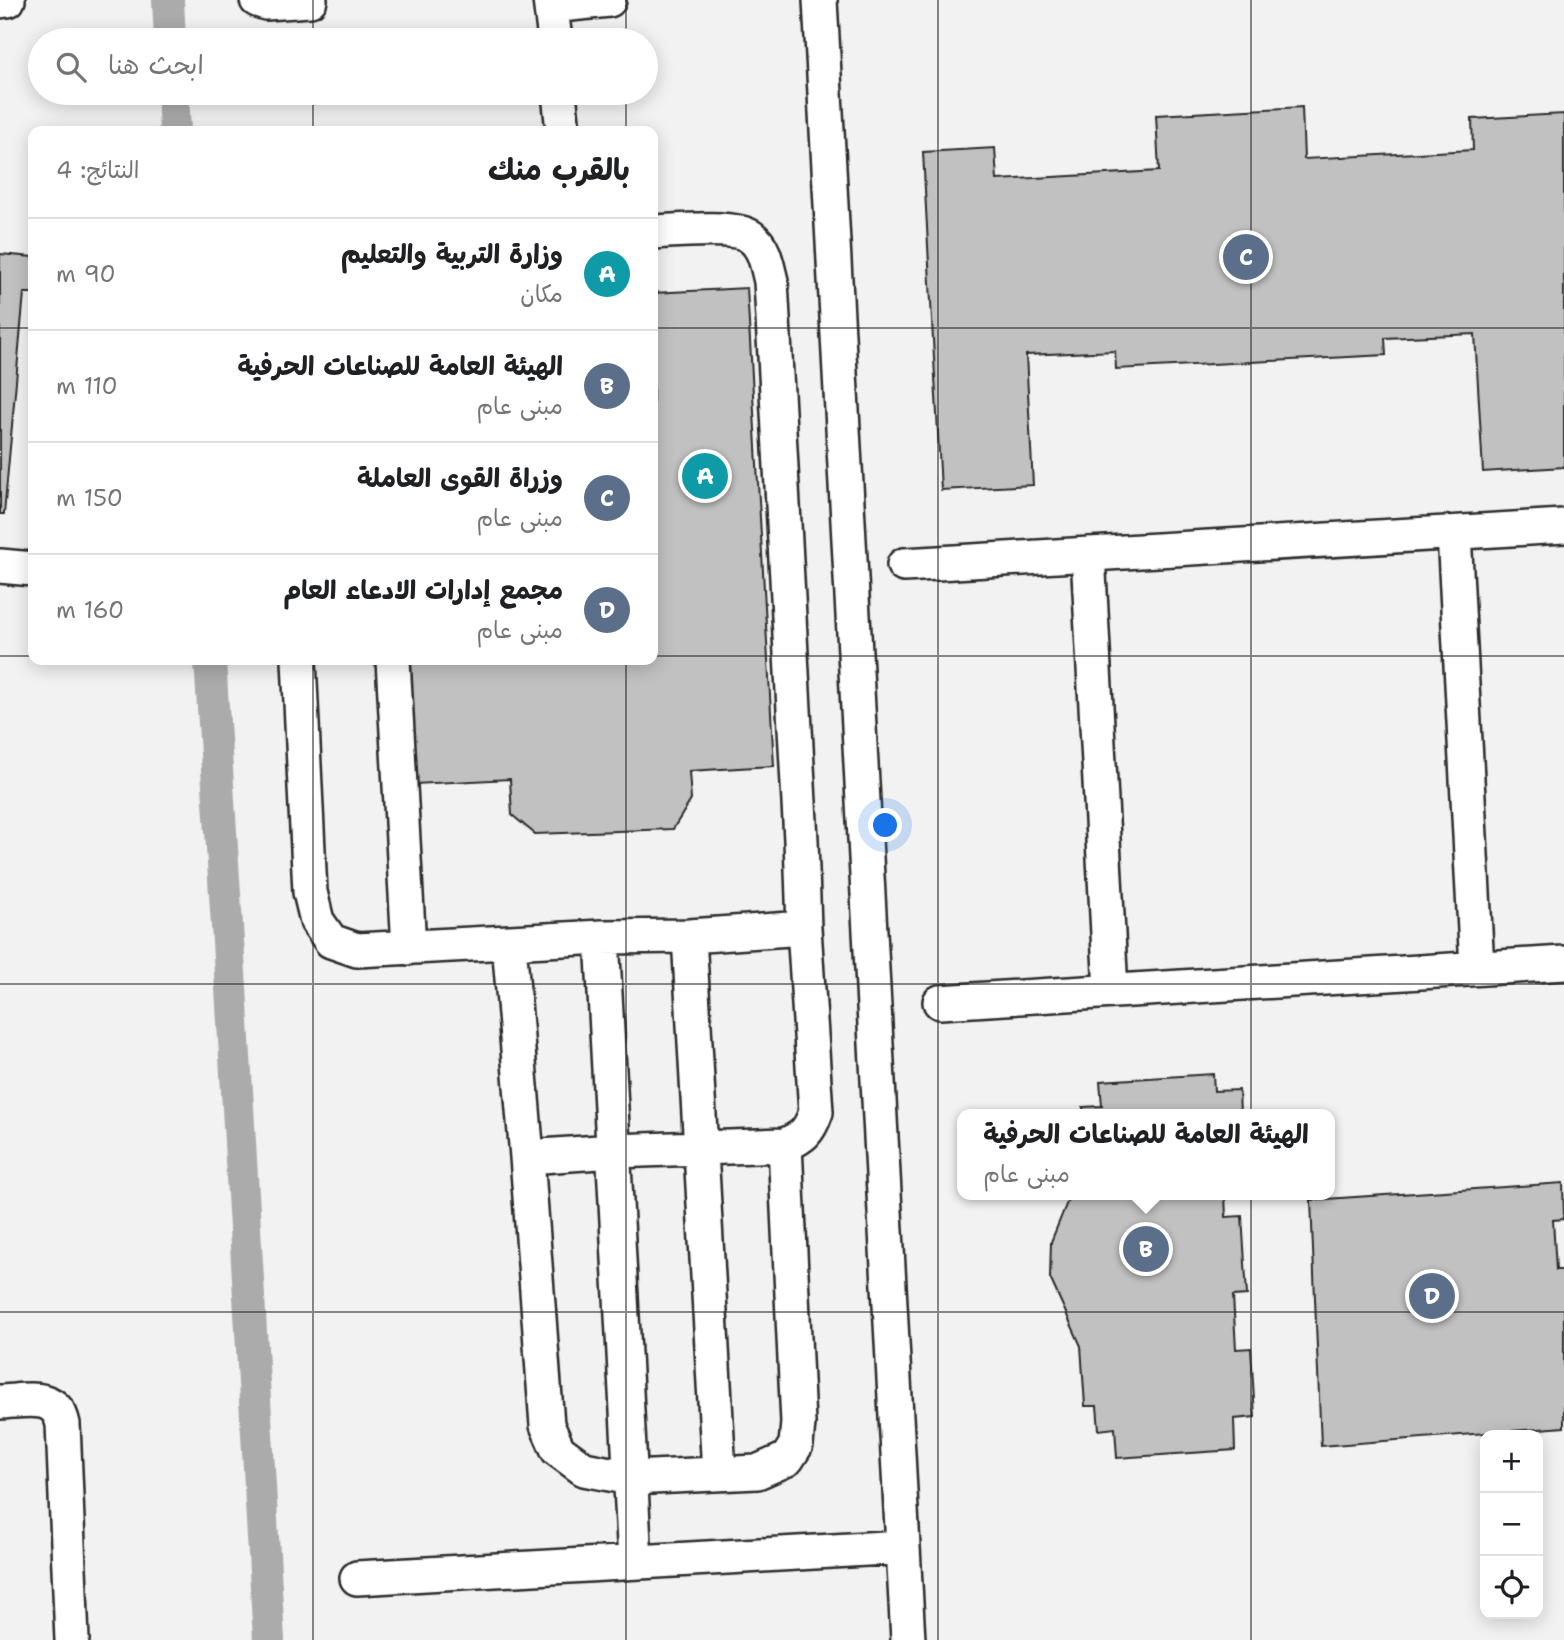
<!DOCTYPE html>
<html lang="ar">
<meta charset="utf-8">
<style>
body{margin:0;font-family:"Shantell Sans","Playpen Sans Arabic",sans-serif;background:#f2f2f2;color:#202124;direction:rtl}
.controls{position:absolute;right:21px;bottom:21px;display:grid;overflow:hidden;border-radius:14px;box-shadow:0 4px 18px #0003}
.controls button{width:63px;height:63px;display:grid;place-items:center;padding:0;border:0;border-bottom:2px solid #e0e0e0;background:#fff;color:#202124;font:35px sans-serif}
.you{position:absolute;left:886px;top:826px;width:24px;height:24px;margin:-18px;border:5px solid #fff;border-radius:50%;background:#1a73e8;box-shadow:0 0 0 10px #1a73e833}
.badge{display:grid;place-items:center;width:46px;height:46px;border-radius:50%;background:#1f6fb2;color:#fff;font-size:23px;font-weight:700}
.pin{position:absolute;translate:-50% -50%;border:4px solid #fff;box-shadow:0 2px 7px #0006}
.popup{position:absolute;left:957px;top:1109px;width:378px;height:91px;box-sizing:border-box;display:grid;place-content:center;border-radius:14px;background:#fff;filter:drop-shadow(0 2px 5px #0005);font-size:23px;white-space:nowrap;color:#757577}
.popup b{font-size:26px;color:#202124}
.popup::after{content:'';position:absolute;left:50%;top:100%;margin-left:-14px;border:14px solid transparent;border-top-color:#fff}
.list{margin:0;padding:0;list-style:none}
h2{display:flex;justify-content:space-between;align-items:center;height:91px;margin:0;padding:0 28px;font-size:30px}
h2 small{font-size:23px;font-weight:400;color:#757577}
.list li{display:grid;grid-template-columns:46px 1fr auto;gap:21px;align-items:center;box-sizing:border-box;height:112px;padding:0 28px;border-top:2px solid #e0e0e0}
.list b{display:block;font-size:26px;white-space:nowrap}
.list p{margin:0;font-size:23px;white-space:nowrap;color:#757577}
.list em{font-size:23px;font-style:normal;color:#757577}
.icon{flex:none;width:38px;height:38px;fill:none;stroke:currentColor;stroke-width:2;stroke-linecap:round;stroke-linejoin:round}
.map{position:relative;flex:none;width:1564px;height:1640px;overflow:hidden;direction:ltr}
.search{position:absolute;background:#fff;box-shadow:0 4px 18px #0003;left:28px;top:28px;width:630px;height:77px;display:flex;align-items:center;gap:18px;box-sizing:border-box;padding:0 24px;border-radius:38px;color:#757577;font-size:26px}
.panel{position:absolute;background:#fff;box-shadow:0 4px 18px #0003;left:28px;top:126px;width:630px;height:539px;border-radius:14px;direction:rtl}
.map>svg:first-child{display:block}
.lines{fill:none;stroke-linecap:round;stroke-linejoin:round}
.canal{stroke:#ababab;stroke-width:32}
.building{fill:#c1c1c1;stroke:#2b2b2b;stroke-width:2}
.minor-casing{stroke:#2b2b2b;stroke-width:38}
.minor{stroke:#fff;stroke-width:33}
.grid{fill:none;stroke:#2b2b2b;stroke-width:2;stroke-opacity:0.55}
</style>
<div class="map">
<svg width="1564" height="1640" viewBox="0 0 1564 1640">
<rect width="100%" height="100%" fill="#f2f2f2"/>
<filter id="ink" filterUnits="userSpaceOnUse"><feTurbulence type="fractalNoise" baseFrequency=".0143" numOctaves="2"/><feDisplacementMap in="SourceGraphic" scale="14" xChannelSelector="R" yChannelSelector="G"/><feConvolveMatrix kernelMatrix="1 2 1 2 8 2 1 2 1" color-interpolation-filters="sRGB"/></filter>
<g filter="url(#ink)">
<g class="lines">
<path class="canal" d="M168,0L170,40
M173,93L175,131
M210,660L231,988L269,1640"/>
</g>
<path class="building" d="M1302,107L1304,159L1473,150L1472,119L1564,114V467L1483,472L1475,334L1385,338L1386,355L1116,369L1115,351L1026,355L1033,485L941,490L923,152L995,148L997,180L1159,171L1156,115Z
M0,254L33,257V293H24L4,514H0Z
M747,288L774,766L689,771L691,800L673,829L535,834L512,815L510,779L415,784L408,660H653V293Z
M1213,1074L1214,1091L1239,1090L1240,1114H1083V1107L1102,1106L1100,1081Z
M1563,1183L1564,1219L1553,1220L1556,1270H1564V1427L1321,1446L1311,1200Z
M1070,1195H1225L1226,1217L1242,1216L1247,1295L1233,1296L1236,1349L1251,1348L1255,1417L1234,1419L1235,1450L1117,1458L1115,1428L1099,1430L1097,1406H1085L1081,1346L1050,1278L1051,1242Z"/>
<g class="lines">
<g class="minor-casing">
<path id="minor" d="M257,0L266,3L310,0
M550,0L555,40
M820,0L908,1640
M0,1L8,0
M551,6L609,0
M559,93L563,131
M1454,533L1477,968
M1088,554L1111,991
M904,565L1564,526
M0,566L33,569
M299,660L310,892L317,921L331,941L357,950L602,937L689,936L804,928
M393,660L409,948
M689,936L719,1473
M602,937L635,1562
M509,943L527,1157L547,1425L558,1450L584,1469L631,1478L757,1472L787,1459L796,1445L798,1423L785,1145
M940,1002L1564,963
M527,1157L614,1151L785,1145C803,1137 809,1132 816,1112L804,928L801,840L771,281C767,266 765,247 751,237C736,225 674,231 653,232
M0,1402C26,1401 56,1392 63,1424L72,1640
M357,1578L902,1547"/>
</g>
<use href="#minor" class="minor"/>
</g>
</g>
<path class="grid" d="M313,0V40M626,0V40M938,0V1640M1251,0V1640M313,93V131M626,93V131M0,328H33M653,328H1564M0,656H33M653,656H1564M313,660V1640M626,660V1640M0,984H1564M0,1312H1564"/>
</svg>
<div class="controls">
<button>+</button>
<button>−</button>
<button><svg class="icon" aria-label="locate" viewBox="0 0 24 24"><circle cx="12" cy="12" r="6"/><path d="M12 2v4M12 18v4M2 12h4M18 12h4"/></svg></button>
</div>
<div class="you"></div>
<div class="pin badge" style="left:705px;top:476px;background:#0f9aa8">A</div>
<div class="pin badge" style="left:1146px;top:1249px;background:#5c6f8a">B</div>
<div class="popup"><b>الهيئة العامة للصناعات الحرفية</b>مبنى عام</div>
<div class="pin badge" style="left:1246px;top:257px;background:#5c6f8a">C</div>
<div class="pin badge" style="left:1432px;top:1296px;background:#5c6f8a">D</div>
<div class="search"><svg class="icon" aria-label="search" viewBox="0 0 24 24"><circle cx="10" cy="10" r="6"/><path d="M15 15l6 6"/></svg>ابحث هنا</div>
<section class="panel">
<h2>بالقرب منك<small>النتائج: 4</small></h2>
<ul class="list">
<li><span class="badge" style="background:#0f9aa8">A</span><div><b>وزارة التربية والتعليم</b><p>مكان</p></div><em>90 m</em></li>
<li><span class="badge" style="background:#5c6f8a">B</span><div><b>الهيئة العامة للصناعات الحرفية</b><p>مبنى عام</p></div><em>110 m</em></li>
<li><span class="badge" style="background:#5c6f8a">C</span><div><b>وزراة القوى العاملة</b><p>مبنى عام</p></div><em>150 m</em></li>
<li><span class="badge" style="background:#5c6f8a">D</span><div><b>مجمع إدارات الادعاء العام</b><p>مبنى عام</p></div><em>160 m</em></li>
</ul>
</section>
</div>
